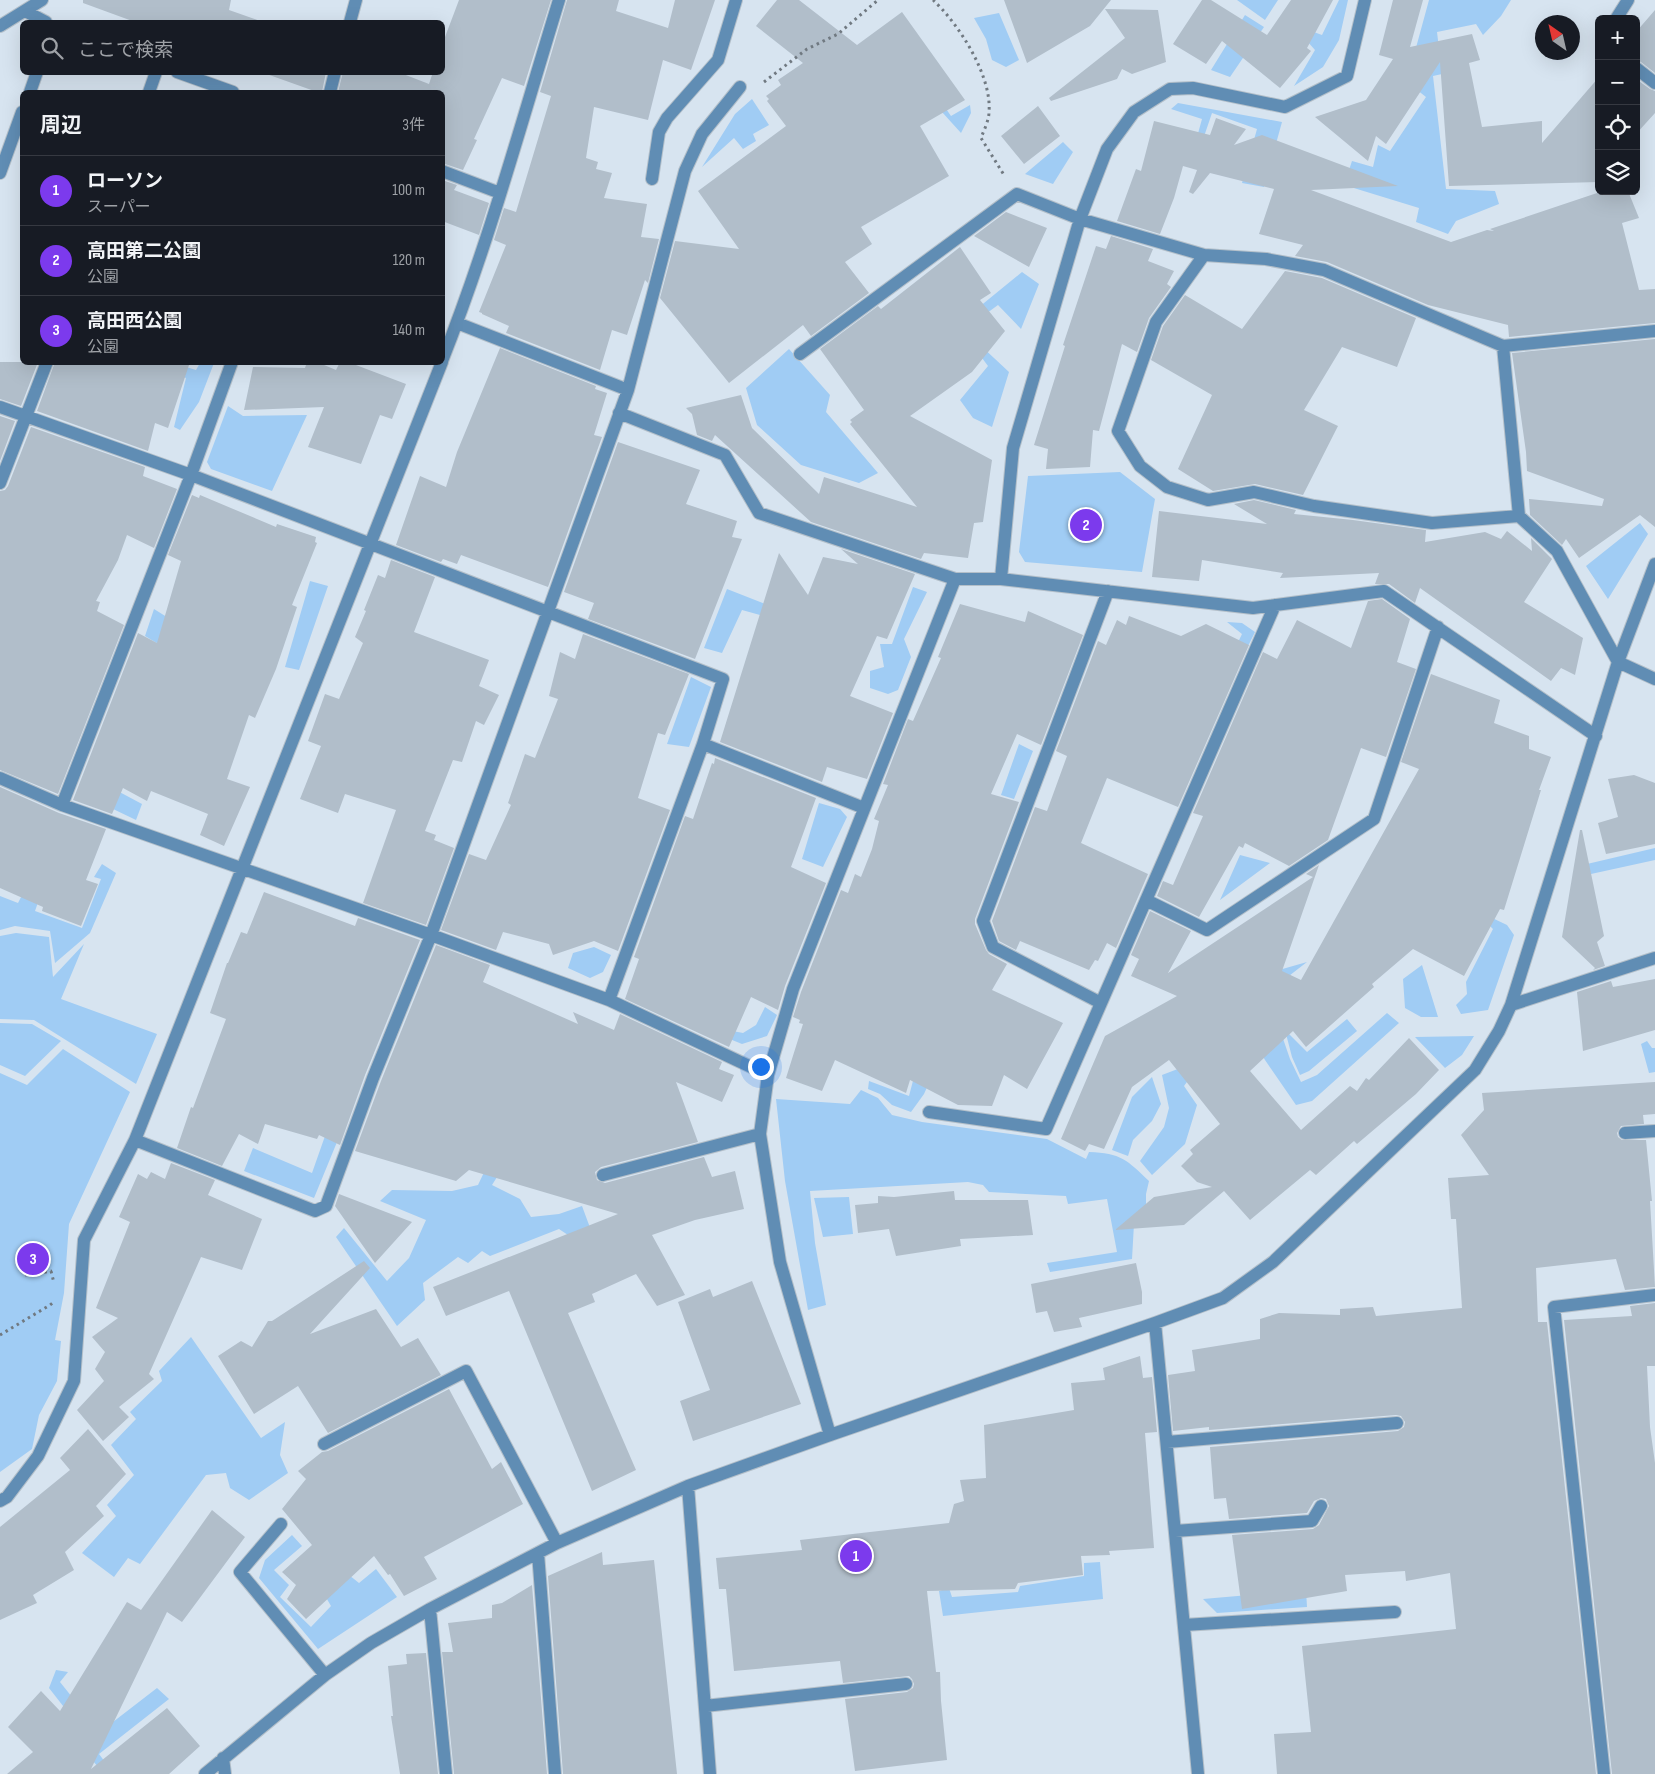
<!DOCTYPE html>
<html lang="ja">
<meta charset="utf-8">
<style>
body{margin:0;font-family:"Sofia Sans Condensed","Noto Sans JP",sans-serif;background:#242831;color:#f1f3f6}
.controls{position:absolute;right:15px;top:15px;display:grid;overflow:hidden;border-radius:8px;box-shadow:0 5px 20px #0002}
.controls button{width:45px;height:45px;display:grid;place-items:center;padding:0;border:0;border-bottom:1px solid #363941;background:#171b24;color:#f1f3f6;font:25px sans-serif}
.compass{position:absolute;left:1535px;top:15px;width:45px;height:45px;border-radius:50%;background:#171b24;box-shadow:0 5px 20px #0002;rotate:326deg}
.you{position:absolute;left:760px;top:1066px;width:18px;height:18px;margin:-12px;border:4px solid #fff;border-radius:50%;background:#1a73e8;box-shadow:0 0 0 8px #1a73e833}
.badge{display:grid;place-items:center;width:32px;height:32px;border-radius:50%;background:#7c3aed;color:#fff;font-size:16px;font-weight:700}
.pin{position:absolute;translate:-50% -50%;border:2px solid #fff;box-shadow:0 1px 5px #0006}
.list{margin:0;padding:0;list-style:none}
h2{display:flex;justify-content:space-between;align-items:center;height:65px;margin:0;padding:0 20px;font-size:21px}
h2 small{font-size:16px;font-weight:400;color:#9ea1a6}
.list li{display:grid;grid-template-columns:32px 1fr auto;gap:15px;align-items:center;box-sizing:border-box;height:70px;padding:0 20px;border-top:1px solid #363941}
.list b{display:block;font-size:19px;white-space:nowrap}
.list p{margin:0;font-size:16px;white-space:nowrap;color:#9ea1a6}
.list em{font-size:16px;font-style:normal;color:#9ea1a6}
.icon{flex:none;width:28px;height:28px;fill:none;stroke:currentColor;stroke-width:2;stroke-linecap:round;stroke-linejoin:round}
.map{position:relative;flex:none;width:1655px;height:1774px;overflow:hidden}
.search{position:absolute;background:#171b24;box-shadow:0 5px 20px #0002;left:20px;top:20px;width:425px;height:55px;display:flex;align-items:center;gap:12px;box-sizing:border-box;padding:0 18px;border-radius:8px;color:#9ea1a6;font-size:19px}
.panel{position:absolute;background:#171b24;box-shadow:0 5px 20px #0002;left:20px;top:90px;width:425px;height:275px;border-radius:8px}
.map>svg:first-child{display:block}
.green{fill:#a0ccf4}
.building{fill:#b1beca}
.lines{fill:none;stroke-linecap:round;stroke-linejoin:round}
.minor-casing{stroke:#b3bfc9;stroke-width:14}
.path{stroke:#707981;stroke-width:3;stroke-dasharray:2.5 4;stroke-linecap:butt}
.minor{stroke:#608db4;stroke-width:12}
</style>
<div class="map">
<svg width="1655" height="1774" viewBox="0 0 1655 1774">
<rect width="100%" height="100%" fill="#d7e4f0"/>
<path class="green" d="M1237,0H1278L1265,20Z
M1339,0H1348L1339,40L1323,67L1294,86L1315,50L1307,41L1311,31L1322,35Z
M1429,0H1511L1501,16L1483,35L1476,24L1437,32L1442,74L1433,76L1446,189L1495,191L1499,204L1456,221L1448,234L1416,222L1419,208L1344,185L1352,161L1373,167L1378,145L1390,151L1426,97L1397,74L1411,66Z
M999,13L1019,60L1006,67L992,60L986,39L974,18Z
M1245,15L1264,27L1230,77L1211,70Z
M928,83L951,116L970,105L971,113L961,133L942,112Z
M752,99L769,125L753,134L756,141L743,149L734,138L702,167L735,114Z
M1178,103L1282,122L1264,187L1242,183L1257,129L1212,113L1194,166H1189L1202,119L1171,109Z
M1063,142L1073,152L1053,184L1025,174Z
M1022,272L1039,284L1021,329L998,305L968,327L979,344L1009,372L992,427L973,418L960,400L988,366L953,319L973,312Z
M789,349L830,395L826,412L878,473L859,483L801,465L757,425L746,388Z
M143,363H173L196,370L200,363H214L199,402L180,430L174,427L186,378Z
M228,406L243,416L307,415L272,491L211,469L207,462Z
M1120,472L1155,499L1142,572L1025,562L1019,552L1028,476Z
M1640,523L1648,534L1608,599L1586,566Z
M310,581L328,586L299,670L285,667Z
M913,587L927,592L904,639L911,657L898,690L888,694L870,688V671L884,667L880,644H892Z
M727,589L765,604L760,615L742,610L722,653L704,648Z
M154,609L178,624L170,651L145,636Z
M1227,622L1242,623L1255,632L1219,705H1208L1242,634Z
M691,677L711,687L689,747L667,744Z
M1019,744L1033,751L1014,799L1001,795Z
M112,788L142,804L136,820L86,796Z
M819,803L840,809L847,817L823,867L802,859Z
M49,842L58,845L35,911L82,928L101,879L94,877L102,864L116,873L90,933L55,963L50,931L15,926L0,930V896L18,903Z
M1655,848V860L1591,874L1587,864Z
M1240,855L1270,863L1220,900Z
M1488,916L1507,925L1514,935L1488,1010L1461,1014L1456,1005L1467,994L1466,982L1493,929L1484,920Z
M16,933L49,937L53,977L84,944L61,999L157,1034L136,1084L34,1020L0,1019V936Z
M594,947L611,955L603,972L590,978L568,968L573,953Z
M1307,962L1285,979L1279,1027L1290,1059L1301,1082L1317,1075L1387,1013L1399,1023L1312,1101L1296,1105L1265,1060L1239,1015L1279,970Z
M1422,965L1438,1017H1421L1405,1008L1403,979Z
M765,1007L777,1015L767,1036L742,1044L715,1033L712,1027L743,1033L756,1025Z
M1347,1019L1357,1031L1309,1071L1300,1075L1292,1057L1285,1030L1307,1052Z
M0,1023L32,1024L61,1041L25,1076L0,1065Z
M1474,1036L1462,1055L1445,1068L1415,1037Z
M1647,1041L1652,1048H1655V1072L1649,1073L1641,1044Z
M63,1049L130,1092L69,1224L64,1293L55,1340L61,1341L57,1381L39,1415L32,1449L0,1472V1073L27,1085Z
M374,1052L314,1198L244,1171L253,1148L312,1173L331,1119Z
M941,1056L924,1094L911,1112L892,1105L880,1094L868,1089L869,1081L909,1096L914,1077Z
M1183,1067L1192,1075L1184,1086L1197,1105L1185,1144L1152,1175L1140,1161L1164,1127L1169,1108L1162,1075Z
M1152,1077L1161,1104L1152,1121L1133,1140L1128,1156L1112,1150L1132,1097Z
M861,1090L878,1098L892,1115L922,1122L1047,1139L1086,1159L1089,1152C1121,1153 1127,1160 1149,1181L1146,1194V1221L1134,1224L1132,1259L1050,1272L1047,1263L1117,1252L1107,1199L1068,1204L1066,1196L989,1192L983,1185L968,1182L810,1191L815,1243L826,1305L808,1310L785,1181L776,1099L850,1104Z
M506,1126L521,1139L492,1185L520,1199L531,1217L559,1214L582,1206L592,1233L574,1239L559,1229L490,1256L482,1251L468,1263L458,1257L423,1283L425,1300L397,1326L336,1237L344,1228L387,1281L409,1258L426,1220L380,1201L392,1190L452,1191L478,1185Z
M849,1197L853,1234L823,1237L814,1198Z
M191,1337L261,1438L285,1422L280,1455L288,1473L249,1500L230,1488L226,1473L206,1475L140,1564L128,1558L114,1577L82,1553L116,1516L107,1505L134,1475L111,1445L136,1419L130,1412L162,1381L159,1371Z
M292,1535L302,1546L274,1570L289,1585L280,1597L311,1627L331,1606L324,1594L344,1571L359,1583L376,1569L397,1597L318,1649L259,1578L265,1560Z
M1100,1562L1103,1599L943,1616L939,1591L949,1588L952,1597L1018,1592L1020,1586L1084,1576V1563Z
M1306,1590L1307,1607L1217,1613L1203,1599Z
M56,1670L68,1672L60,1682L100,1732L157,1688L169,1699L99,1754L114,1774H104L66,1729L74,1720L49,1688Z"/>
<path class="building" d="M83,0H231L229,10L263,22H135L83,3Z
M459,0H551L524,86L502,78L474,139L477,140L463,170L442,163V92H338L343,72H398L429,84L433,72H442V45Z
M567,0H619L616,11L668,28L675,0H715L691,70L663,60L648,120L594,107L586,158L598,162L596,169L612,173L604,198L647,204L641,237L659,239L648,283L645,280L627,335L612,330L600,370L506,333L509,326L482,314V313L479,312L506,245L494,240L504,208L516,212L551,96L540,92Z
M777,0H799L857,45L902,12L965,100L920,126L949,176L861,227L872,244L845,262L869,293L811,336L803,325L729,383L660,298L675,241L739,249L698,191L786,126L767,101L769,99L766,96L781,85L778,80L803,63L756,26Z
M1004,0H1111L1090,26L1027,63Z
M1202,0H1211L1267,35L1291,0H1333L1307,48L1311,51L1280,88L1222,41L1206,64L1173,44Z
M1393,0H1423L1410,47L1472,34L1480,60L1469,63L1482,127L1542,121V143L1599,77V182L1449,186L1440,62L1386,144L1376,136L1368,161L1315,117L1366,100L1393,59L1379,55Z
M1105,9L1158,10L1166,62L1132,74L1122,69L1117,79L1051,101L1049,98L1125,38Z
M1655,10V73L1641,62L1636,60V32Z
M261,72H326L322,92H317Z
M1636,79L1650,89L1655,91V113L1636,134Z
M1038,106L1060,136L1024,164L1001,136Z
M1216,118L1246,129L1234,145L1262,135L1398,186L1311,190L1451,242L1487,230L1494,231L1490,229L1603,191H1628L1639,218L1622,223L1639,290L1655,289V323L1509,337L1508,325L1428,305L1327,262L1295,256L1303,245L1259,234L1274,189L1210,173L1193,194L1189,192L1197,170L1183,166L1174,198L1160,234L1117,221L1136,169L1141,171L1154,121L1210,135Z
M442,180L457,185L454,190L489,203L479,235L442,221Z
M1006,212L1047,228L1029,267L974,236Z
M1111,236L1153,249L1148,261L1174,271L1167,284L1171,287L1149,318L1137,352L1122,344L1099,431L1093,430L1090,467L1046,469L1048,449L1034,445L1065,346L1063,345L1096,246L1106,249Z
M960,247L991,293L980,300L1005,331L972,372L910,416L992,460L983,522L974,523L968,558L924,553L921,559L811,522L715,435L712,441L697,435L692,414L686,408L741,395L752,428L819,494L824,477L917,507L850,424L852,422L850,420L864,410L820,349L878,306L881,309Z
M1285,271L1322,278L1416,318L1397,367L1342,347L1304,410L1338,426L1303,495L1255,484L1213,491L1178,469L1212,395L1151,360L1163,326L1185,295L1242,329Z
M1655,339V527L1640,515L1579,558L1566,539L1562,545L1530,515L1529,499L1602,506L1604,499L1527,471L1526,452L1512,353Z
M500,348L596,386L595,389L607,393L594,435L602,437L548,587L461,555L457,564L443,559L441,562L396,545L420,476L446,487L457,452Z
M0,362H38L21,406L0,399Z
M55,362H190L168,428L155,423L148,451L37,411Z
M307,362H317L336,370L340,362H348L406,384L392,419L380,415L361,464L308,447L324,407L244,410L253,367L305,368Z
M0,416L15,421L0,461Z
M31,427L145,467L143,476L177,489L154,548L127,535L118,560L96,601L100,602L97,611L124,625L58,794L0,770V491L5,490L8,486Z
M618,442L700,470L686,504L737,521L732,537L742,539L695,659L588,619L594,603L564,592Z
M192,495L199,498L200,495L276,527L277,524L316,537L315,542L317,543L292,605L297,607L276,669L255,718L249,715L227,779L250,787L224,846L200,835L208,814L151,791L147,801L123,788L112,814L73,800L138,633L157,643L181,561L168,555Z
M1254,500L1296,510L1294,514L1353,520L1426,530L1425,542L1485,532L1501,539L1507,531L1532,551L1531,538L1552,559L1524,602L1583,638L1575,675L1561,668L1551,681L1420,588L1415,603L1389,584H1375L1379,573L1280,578L1283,573L1202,560L1199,581L1152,577L1159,511L1267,524L1234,504Z
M841,549L915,574L887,639L877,636L850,696L893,713L867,779L827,767L822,782L720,742L779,553L808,595L823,557L858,564Z
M391,560L435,577L414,632L489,660L479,686L499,695L484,725L476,721L462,762L453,760L425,831L436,835L434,840L454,848L426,925L363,903L396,810L345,794L338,813L300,799L321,746L308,741L325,694L339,699L363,643L355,637L366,611L364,610L378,575L385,578Z
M1382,599L1410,619L1397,662L1416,669L1386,757L1361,748L1328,840L1289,866L1245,843L1243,848L1239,846L1199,917L1157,896L1163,881L1173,885L1203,816L1193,813L1263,652L1277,659L1297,620L1351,648L1368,601Z
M960,604L1025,622L1028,611L1083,635L1041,745L1017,734L991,794L1019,802L975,919V924L986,950L989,954L1007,964L992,990L1063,1023L1027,1089L1004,1075L992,1106L958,1105L910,1080L906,1093L835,1060L822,1091L786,1078L803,1024L799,1023L800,1020L793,1017L801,992L841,890L848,893L855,874L861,877L872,849L879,821L874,819L888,785L883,784L908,719L913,721L941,658L938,657Z
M1129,616L1181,636L1206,624L1249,645L1178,807L1107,778L1081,843L1148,874L1116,948L1107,943L1098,961L1095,960L1089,970L1020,941L1016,950L999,941L992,921L1035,807L1047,811L1067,756L1056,751L1098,641L1106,645L1117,620L1126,625Z
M583,634L689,674L665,735L658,733L638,798L670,810L618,951L594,941L553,955L549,944L503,932L496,950L441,930L469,854L486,860L511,805L508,803L525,754L535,758L558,699L549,696L560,652L575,659Z
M1431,674L1500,700L1494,723L1529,736V749L1551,757L1539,790H1541L1504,910L1500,909L1464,976L1413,949L1372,984L1374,987L1306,1047L1293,1031L1250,1071L1301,1130L1350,1086L1357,1091L1366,1078L1369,1080L1409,1038L1439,1070L1416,1094L1357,1144L1354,1141L1316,1175L1310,1170L1250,1220L1224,1191L1184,1225L1115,1230L1154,1197L1212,1187L1197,1182L1181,1166L1193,1154L1190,1150L1220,1124L1169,1060L1132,1087L1104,1149L1089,1144L1085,1151L1061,1139L1105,1036L1177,996L1131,976L1139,959L1131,955L1150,911L1191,931L1168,973L1313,877L1306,874L1319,865L1282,971L1301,980L1419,769L1401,762Z
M715,758L816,798L791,867L826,883L785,986L778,1010L751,997L729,1047L625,999L639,959L634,957L685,816L693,819L712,763L714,764Z
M1634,775L1655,783V844L1606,854L1598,823L1618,817L1608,779Z
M0,787L59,813L106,829L86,880L98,884L81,926L42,911L43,907L0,888Z
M1580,830H1582L1604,936L1597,942L1605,966L1593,970L1595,968L1562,937Z
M264,892L355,926L358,918L420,940L365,1075L340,1145L319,1135L317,1139L265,1124L258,1144L239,1134L222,1166L177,1148L191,1107L193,1108L226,1019L210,1013L227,963H228L241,932L247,934Z
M436,945L490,965L483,982L578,1024L573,1012L614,1030L620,1014L722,1062L719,1069L734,1075L722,1102L676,1082L698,1142L601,1167L595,1172L597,1180L605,1183L704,1157L712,1177L735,1171L744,1209L695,1220L652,1235L685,1295L657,1306L636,1274L592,1294L595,1302L568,1313L636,1470L592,1491L509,1291L446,1316L433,1287L618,1214L469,1170L456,1181L355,1151L381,1081Z
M1655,979V1030L1583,1051L1577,992L1611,981L1613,987Z
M1655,1082V1114L1643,1115L1644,1124L1621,1126L1617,1133L1618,1137L1622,1140H1646L1652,1201H1650L1655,1287L1625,1290L1616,1259L1536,1268L1538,1322H1547L1596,1774H1277L1274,1734L1311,1732L1302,1646L1456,1629L1450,1573L1406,1581L1405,1571L1345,1575L1347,1591L1242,1609L1232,1535L1313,1529L1319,1525L1329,1506L1326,1499L1321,1498L1314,1501L1307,1513L1229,1519L1226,1498L1214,1499L1210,1447L1398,1431L1404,1427L1405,1422L1401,1416L1396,1415L1209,1430V1427L1173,1431L1168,1375L1195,1371L1192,1350L1260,1339V1319L1279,1313L1340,1315V1309L1373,1307L1376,1316L1462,1308L1456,1219H1451L1448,1178L1489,1175L1461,1135L1484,1110L1482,1093Z
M171,1163L215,1180L208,1195L262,1219L242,1270L201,1257L149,1374L154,1379L119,1407L129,1417L103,1441L77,1410L104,1381L95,1369L105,1352L92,1337L118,1318L96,1308L130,1222L119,1217L138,1174L147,1179L151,1172L165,1179Z
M954,1191L955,1200H1028L1033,1235L960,1239L961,1246L896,1256L889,1229L858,1233L855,1205L878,1203V1196L894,1197Z
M339,1194L412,1222L375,1263L335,1206Z
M364,1261L370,1268L310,1334L376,1309L401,1347L418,1338L441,1375L328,1433L298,1386L254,1414L218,1356L241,1341L252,1347L268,1321H272Z
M1136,1263L1142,1292V1304L1079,1318L1082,1327L1054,1332L1047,1311L1036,1313L1031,1284Z
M752,1281L801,1404L693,1441L680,1401L710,1390L678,1302L710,1289L713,1297Z
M1655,1303V1366H1647L1650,1427L1655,1463V1774H1612L1564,1320L1632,1316L1630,1306Z
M1140,1356L1143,1378L1152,1377L1157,1432L1145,1433L1154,1548L1109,1551L1110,1555L1081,1556L1083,1575L1018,1583L1015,1589L927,1591L936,1672H940L941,1701L947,1760L855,1771L845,1699L907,1692L913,1688L914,1684L912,1679L909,1676L843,1683L840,1661L734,1671L726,1589H719L716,1558L802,1550L800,1540L949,1523L954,1504L964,1501L960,1480L986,1478L984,1425L1074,1410L1071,1383L1105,1380L1103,1368Z
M449,1389L492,1469L501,1462L523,1504L424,1557L437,1579L404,1596L390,1574L388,1575L374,1556L306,1619L287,1599L296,1585L282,1572L312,1545L282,1509L306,1479L298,1471L322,1452L328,1451Z
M88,1429L126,1474L96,1506L104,1516L65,1552L74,1570L33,1595L37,1603L0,1620V1527L70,1470L60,1458Z
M212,1510L245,1537L182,1622L167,1612L91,1769L167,1708L200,1746L169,1774H7L33,1752L8,1727L41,1691L60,1711L127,1602L141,1610Z
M602,1552L603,1565L654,1560L677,1774H563L548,1576Z
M532,1585L547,1774H454L442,1652H453L448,1623L492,1618V1605L502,1603Z
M426,1653L438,1774H400L391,1716H393L388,1666L407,1664L406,1654Z"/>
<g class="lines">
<g class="minor-casing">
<path id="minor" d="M25,11L46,22
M1616,19L1628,0
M350,22L356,0
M0,26L42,0
M1636,68L1655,83
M177,72L233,92
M30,92L37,72
M149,92L156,72
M330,92L335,72
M442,171L500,193
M0,173L22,112
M652,179L659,132L667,118L718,60L736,0
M1204,255L1156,322L1118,431L1140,466L1167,487L1208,500L1254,492L1314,506L1432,523L1519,516L1557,551L1618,662L1655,679
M1503,346L1519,516
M800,354L1017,194L1080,219L1204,255L1266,259L1324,270L1503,346L1655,331
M442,361C489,243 522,120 559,0
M628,390L685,171L702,134L740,87
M0,407L191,475L723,679L703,744L609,1000
M619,413L725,455L759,513L955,579H1001L1253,608L1384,591L1596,736
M0,483L47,362
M1001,579L1013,448L1080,219L1107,149L1134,112L1170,89L1193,88L1285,107L1347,76L1365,0
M703,744L864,808
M0,778L62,805L431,935L609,1000L768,1075
M62,805L191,475L232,362
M1146,900L1207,930L1374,819L1438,627
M1101,1003L993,947L983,921L1108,591
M1511,1005L1655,958
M929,1112L1046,1129L1275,605
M1625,1133L1655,1131
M135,1140L315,1211L326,1206L373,1078L431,935L628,390L457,323
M603,1175L760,1134
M1155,1323L1198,1774
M830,1435L780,1262L760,1134L768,1075L793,989L955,579
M1167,1442L1397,1423
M324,1444L466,1371L557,1543
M688,1486L710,1774
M0,1501L7,1497L38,1456L74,1381L84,1240L135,1140L442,362
M281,1524L240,1572L325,1675
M1175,1531L1312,1521L1321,1506
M538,1553L555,1774
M430,1609L446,1774
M1184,1625L1395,1612
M705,1706L906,1684
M223,1758L225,1774
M205,1774L325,1675L371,1643L430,1609L557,1543L688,1486L830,1435L1155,1323L1223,1298L1273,1262L1475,1070L1499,1031L1511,1005L1618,662L1655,564
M1604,1774L1554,1307L1655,1295"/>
</g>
<path class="path" d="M933,0C959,24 992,76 989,112C989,120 984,130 981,138L1004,175
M764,82L807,49L838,34L878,0
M51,1271L54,1283
M25,1275L52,1271
M0,1335L50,1305L55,1301"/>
<use href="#minor" class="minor"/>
</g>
</svg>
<div class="controls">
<button>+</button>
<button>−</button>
<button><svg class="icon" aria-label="locate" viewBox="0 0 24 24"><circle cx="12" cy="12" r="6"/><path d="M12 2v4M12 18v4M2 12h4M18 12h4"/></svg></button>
<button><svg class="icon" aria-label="layers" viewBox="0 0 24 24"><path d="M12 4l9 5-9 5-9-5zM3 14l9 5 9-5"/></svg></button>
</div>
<svg class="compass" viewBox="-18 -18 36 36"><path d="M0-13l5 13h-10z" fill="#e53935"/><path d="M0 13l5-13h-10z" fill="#9ea1a6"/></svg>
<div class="you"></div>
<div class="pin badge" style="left:856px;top:1556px">1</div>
<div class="pin badge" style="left:1086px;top:525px">2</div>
<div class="pin badge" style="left:33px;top:1259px">3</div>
<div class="search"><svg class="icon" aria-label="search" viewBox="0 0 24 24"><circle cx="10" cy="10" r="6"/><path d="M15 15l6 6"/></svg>ここで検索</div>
<section class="panel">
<h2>周辺<small>3件</small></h2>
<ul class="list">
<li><span class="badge">1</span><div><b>ローソン</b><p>スーパー</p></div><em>100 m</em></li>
<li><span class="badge">2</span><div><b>高田第二公園</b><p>公園</p></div><em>120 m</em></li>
<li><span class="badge">3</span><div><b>高田西公園</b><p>公園</p></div><em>140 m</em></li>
</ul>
</section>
</div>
